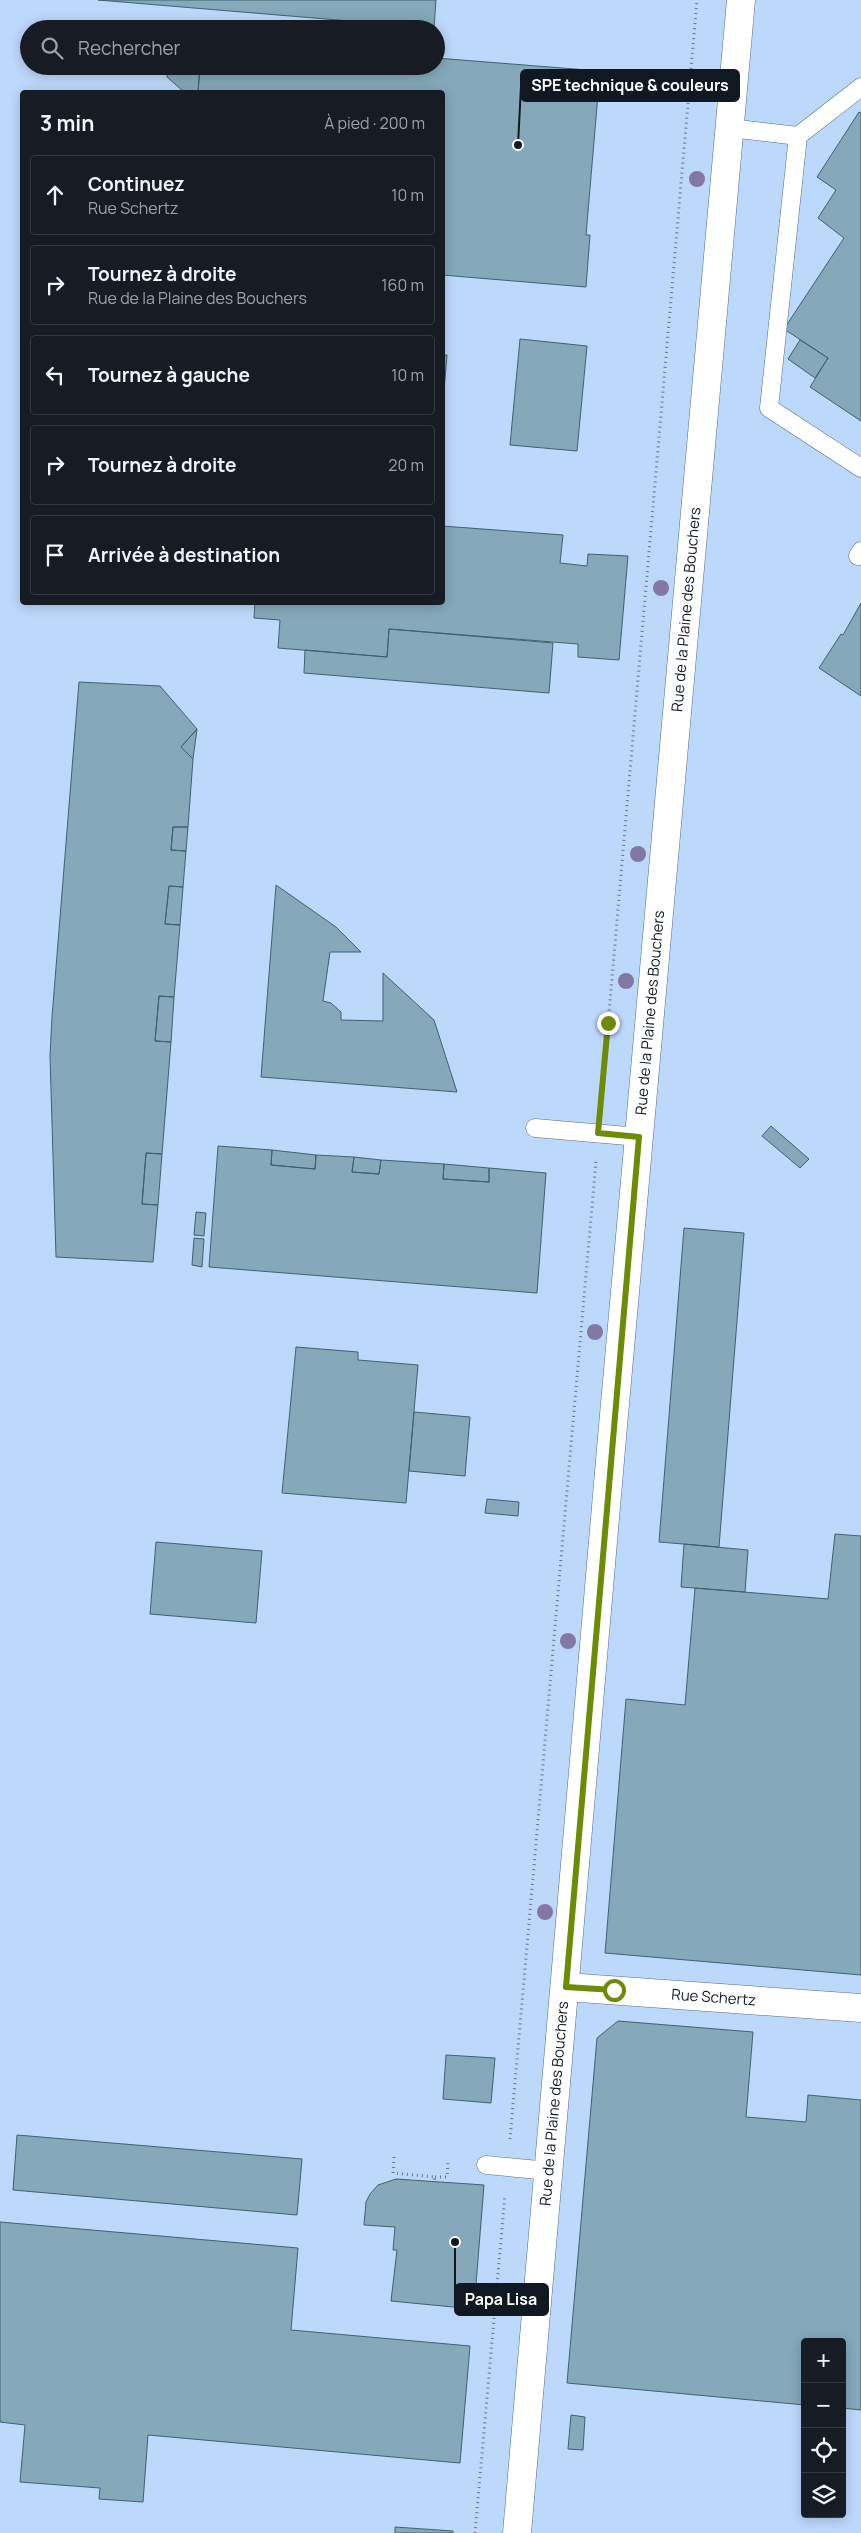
<!DOCTYPE html>
<html lang="fr">
<meta charset="utf-8">
<style>
body{margin:0;font-family:Manrope,sans-serif;background:#242831;color:#f1f3f6}
.controls{position:absolute;right:15px;bottom:15px;display:grid;overflow:hidden;border-radius:5px;box-shadow:0 2px 12px #0003}
.controls button{width:45px;height:45px;display:grid;place-items:center;padding:0;border:0;border-bottom:1px solid #363941;background:#171b24;color:#f1f3f6;font:25px sans-serif}
.stop{position:absolute;width:15px;height:15px;margin:-11px;border:4px solid #6e8b05;border-radius:50%;background:#fff}
.stop.end{background:#6e8b05;border-color:#fff;box-shadow:0 1px 5px #0008}
.list{margin:0;padding:0;list-style:none}
h2{display:flex;justify-content:space-between;align-items:center;height:65px;margin:0;padding:0 20px;font-size:21px}
h2 small{font-size:16px;font-weight:400;color:#9ea1a6}
.list li{display:grid;grid-template-columns:32px 1fr auto;gap:15px;align-items:center;box-sizing:border-box;height:80px;margin:0 10px 10px;padding:0 10px;border:1px solid #363941;border-radius:5px}
.list b{display:block;font-size:19px;white-space:nowrap}
.list p{margin:0;font-size:16px;white-space:nowrap;color:#9ea1a6}
.list em{font-size:16px;font-style:normal;color:#9ea1a6}
.icon{flex:none;width:28px;height:28px;fill:none;stroke:currentColor;stroke-width:2;stroke-linecap:round;stroke-linejoin:round}
.map{position:relative;flex:none;width:861px;height:2533px;overflow:hidden}
.search{position:absolute;background:#171b24;box-shadow:0 2px 12px #0003;left:20px;top:20px;width:425px;height:55px;display:flex;align-items:center;gap:12px;box-sizing:border-box;padding:0 18px;border-radius:28px;color:#9ea1a6;font-size:19px}
.panel{position:absolute;background:#171b24;box-shadow:0 2px 12px #0003;left:20px;top:90px;width:425px;height:515px;border-radius:5px}
.map>svg:first-child{display:block}
.built{fill:#bcd8fb;fill-rule:evenodd}
.building{fill:#85a9ba;stroke:#3f6271}
.lines{fill:none;stroke-linecap:round;stroke-linejoin:round}
.service-casing{stroke:#576c85;stroke-width:19}
.minor-casing{stroke:#576c85;stroke-width:29}
.tertiary-casing{stroke:#576c85;stroke-width:29}
.path{stroke:#6a7686;stroke-width:3;stroke-dasharray:1 4;stroke-linecap:butt}
.service{stroke:#fff;stroke-width:18}
.minor{stroke:#fff;stroke-width:28}
.tertiary{stroke:#fff;stroke-width:28}
.tree{fill:#8278a3}
.route{stroke:#6e8b05;stroke-width:6}
.labels{text-anchor:middle;stroke-width:5;stroke-linejoin:round;paint-order:stroke}
.street-label{font-size:15px;fill:#101822;stroke:#fff}
.leader{fill:none;stroke:#101822;stroke-width:2}
.callout-dot{fill:#101822;stroke:#fff;stroke-width:2}
.callout{fill:#101822;stroke:#101822;stroke-width:2}
.callout-label{font-size:16px;text-anchor:middle;font-weight:bold;fill:#fff}
</style>
<div class="map">
<svg width="861" height="2533" viewBox="0 0 861 2533">
<rect width="100%" height="100%" fill="#d2e4fb"/>
<path class="built" d="M0,0H861V2533H0ZM29,29H436V66H29ZM22,92H442V602H22ZM805,2342H842V2514H805Z"/>
<path class="building" d="M98,0H436L434,28Z
M436,58L600,71L586,235H590L586,287L442,275V92H198L200,66H436Z
M168,66H200L198,92H184L167,77Z
M859,112L861,113V421L810,387L828,358L784,329L844,238L818,218L836,190L817,177Z
M520,339L587,346L577,451L510,445Z
M800,340L828,358L815,378L788,359Z
M442,355H447L442,415Z
M442,526L563,535L560,563L587,566L588,554L628,556L619,660L578,657V644L389,629L387,657L278,648L280,620L254,618L255,602H442Z
M861,603V696L819,668L841,634L843,635Z
M389,629L553,643L549,693L304,673L305,650L387,657Z
M79,682L160,686L197,729L181,747L193,759L188,827H173L171,850L186,851L183,887L169,886L165,924L180,925L174,997L159,996L155,1041L171,1042L162,1154L146,1153L142,1204L158,1205L153,1262L56,1257L50,1056L52,1017Z
M197,729L193,759L181,747Z
M173,827H188L186,851L171,850Z
M276,885L336,927L361,952H330L323,1001L331,1003L341,1012V1020L383,1021V973L434,1020L457,1092L261,1077Z
M169,886L183,887L180,925L165,924Z
M159,996L174,997L171,1042L155,1041Z
M771,1126L809,1159L800,1168L762,1136Z
M218,1146L272,1150L271,1165L315,1169L316,1155L354,1157L352,1172L379,1174L381,1160L444,1164L443,1179L489,1182V1168L546,1173L537,1293L209,1267Z
M272,1150L316,1155L315,1169L271,1165Z
M146,1153L162,1154L158,1205L142,1204Z
M354,1157L381,1160L379,1174L352,1172Z
M444,1164L489,1168V1182L443,1179Z
M196,1212L206,1213L204,1236L194,1235Z
M684,1228L744,1233L719,1547L659,1542Z
M194,1238L204,1239L202,1267L192,1265Z
M296,1347L358,1352V1360L418,1365L406,1503L282,1493Z
M414,1412L470,1417L465,1476L409,1471Z
M487,1499L519,1502L518,1516L485,1513Z
M835,1534L861,1536V1975L605,1953L626,1699L685,1705L695,1588L828,1599Z
M156,1542L262,1551L256,1623L150,1614Z
M684,1544L748,1550L745,1592L681,1587Z
M618,2021L753,2032L746,2117L806,2122L808,2095L861,2100V2410L842,2408V2342H805V2405L567,2383L597,2038Z
M446,2055L495,2058L491,2103L443,2099Z
M17,2135L302,2159L297,2215L13,2190Z
M396,2179L484,2185L474,2309L391,2301L397,2250H393L395,2227L364,2225L366,2202L370,2194L378,2185Z
M0,2222L298,2248L291,2330L470,2346L460,2463L148,2435L143,2502L99,2499L100,2488L20,2482L25,2425L0,2422Z
M571,2415L585,2417L583,2450L568,2449Z
M395,2527L453,2531V2533H395Z"/>
<g class="lines">
<g class="service-casing">
<path id="service" d="M730,128L798,136L769,408L861,468
M798,136L861,87
M858,556L861,551
M535,1128L639,1137
M486,2165L549,2171"/>
</g>
<g class="minor-casing">
<g id="minor">
<path id="s1" d="M566,1987L861,2008"/>
</g>
</g>
<g class="tertiary-casing">
<g id="tertiary">
<path id="s2" d="M517,2533L613,1426L741,0"/>
</g>
</g>
<path class="path" d="M601,1105L697,0
M510,2139L596,1161
M394,2157L393,2173L435,2177L434,2181
M435,2177H447L448,2162
M475,2533L505,2195"/>
<use href="#service" class="service"/>
<use href="#minor" class="minor"/>
<use href="#tertiary" class="tertiary"/>
</g>
<g class="tree">
<circle cx="697" cy="179" r="8"/>
<circle cx="661" cy="588" r="8"/>
<circle cx="638" cy="854" r="8"/>
<circle cx="626" cy="981" r="8"/>
<circle cx="595" cy="1332" r="8"/>
<circle cx="568" cy="1641" r="8"/>
<circle cx="545" cy="1912" r="8"/>
</g>
<g class="lines">
<path class="route" d="M608,1023L598,1133L639,1137L566,1987L614,1990"/>
</g>
<g class="labels">
<g class="street-label">
<text dy="5" stroke="none"><textPath href="#s2" startOffset="1931">Rue de la Plaine des Bouchers</textPath></text>
<text dy="5" stroke="none"><textPath href="#s2" startOffset="1526">Rue de la Plaine des Bouchers</textPath></text>
<text dy="5" stroke="none"><textPath href="#s1" startOffset="148">Rue Schertz</textPath></text>
<text dy="5" stroke="none"><textPath href="#s2" startOffset="431">Rue de la Plaine des Bouchers</textPath></text>
</g>
</g>
<path class="leader" d="M518 145L521 86M455 2242L455 2299"/>
<g class="callout-dot">
<circle cx="518" cy="145" r="5"/>
<circle cx="455" cy="2242" r="5"/>
</g>
<g class="callout">
<rect x="521" y="70" width="218" height="31" rx="5"/>
<rect x="455" y="2284" width="93" height="31" rx="5"/>
</g>
<g class="callout-label">
<text x="630" y="91">SPE technique &amp; couleurs</text>
<text x="501" y="2305">Papa Lisa</text>
</g>
</svg>
<div class="controls">
<button>+</button>
<button>−</button>
<button><svg class="icon" aria-label="locate" viewBox="0 0 24 24"><circle cx="12" cy="12" r="6"/><path d="M12 2v4M12 18v4M2 12h4M18 12h4"/></svg></button>
<button><svg class="icon" aria-label="layers" viewBox="0 0 24 24"><path d="M12 4l9 5-9 5-9-5zM3 14l9 5 9-5"/></svg></button>
</div>
<div class="stop" style="left:614px;top:1990px"></div>
<div class="stop end" style="left:608px;top:1023px"></div>
<div class="search"><svg class="icon" aria-label="search" viewBox="0 0 24 24"><circle cx="10" cy="10" r="6"/><path d="M15 15l6 6"/></svg>Rechercher</div>
<section class="panel">
<h2>3 min<small>À pied · 200 m</small></h2>
<ul class="list">
<li><svg class="icon" aria-label="ahead" viewBox="0 0 24 24"><path d="M12 20V5M6 11l6-6 6 6"/></svg><div><b>Continuez</b><p>Rue Schertz</p></div><em>10 m</em></li>
<li><svg class="icon" aria-label="right" viewBox="0 0 24 24"><path d="M7 20v-9h11M14 6l5 5-5 5"/></svg><div><b>Tournez à droite</b><p>Rue de la Plaine des Bouchers</p></div><em>160 m</em></li>
<li><svg class="icon" aria-label="left" viewBox="0 0 24 24"><path d="M17 20v-9H6M10 6l-5 5 5 5"/></svg><div><b>Tournez à gauche</b></div><em>10 m</em></li>
<li><svg class="icon" aria-label="right" viewBox="0 0 24 24"><path d="M7 20v-9h11M14 6l5 5-5 5"/></svg><div><b>Tournez à droite</b></div><em>20 m</em></li>
<li><svg class="icon" aria-label="arrive" viewBox="0 0 24 24"><path d="M6 21V4h12l-3 4 3 4H6"/></svg><div><b>Arrivée à destination</b></div></li>
</ul>
</section>
</div>
